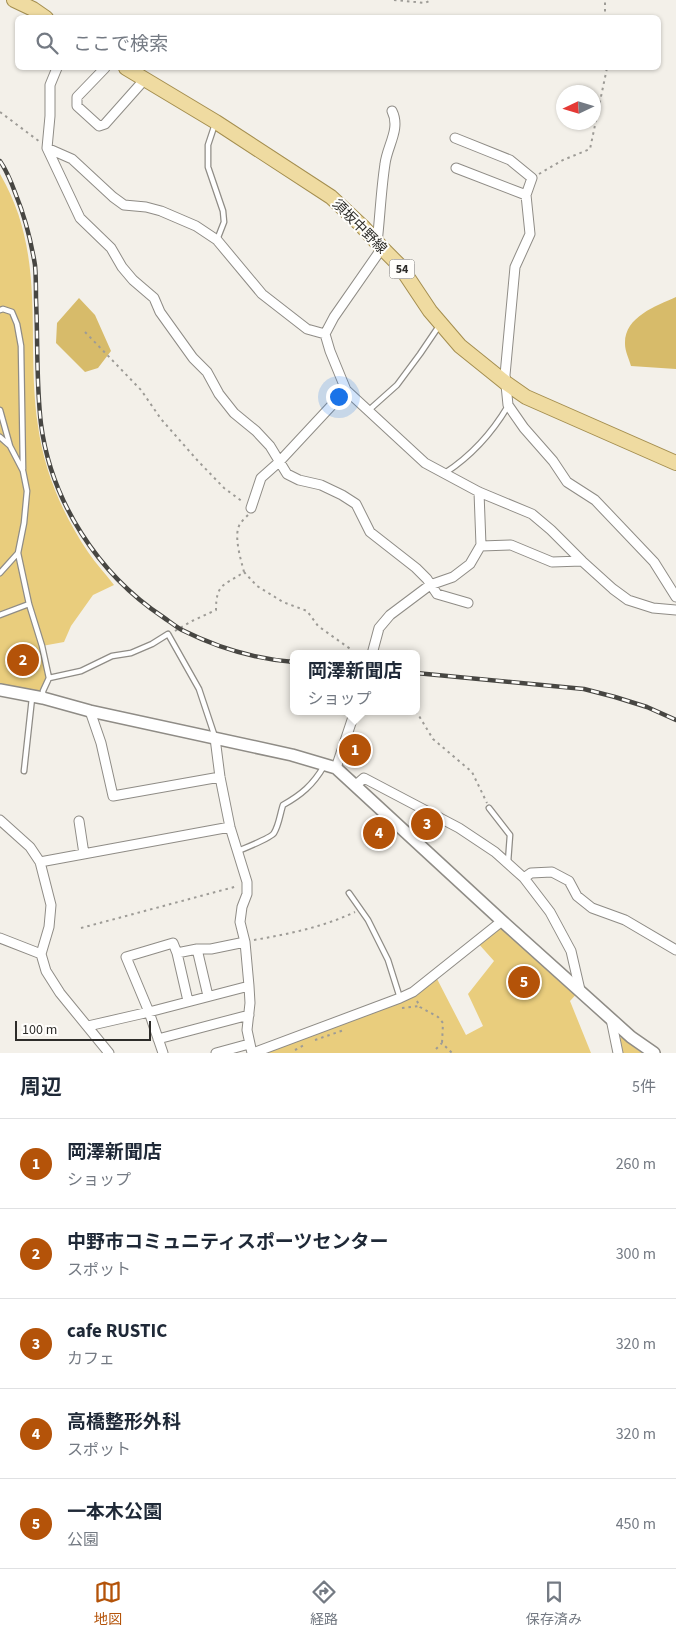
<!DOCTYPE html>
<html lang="ja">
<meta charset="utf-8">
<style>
body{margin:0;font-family:"Source Sans 3","Noto Sans JP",sans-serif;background:#f2f2f3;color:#1f2937}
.compass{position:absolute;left:556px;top:85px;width:45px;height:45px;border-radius:50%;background:#fff;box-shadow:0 1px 4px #0004;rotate:266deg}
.scale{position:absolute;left:15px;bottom:12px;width:136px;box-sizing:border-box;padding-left:5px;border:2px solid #2d2c29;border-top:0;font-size:14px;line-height:18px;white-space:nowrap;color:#2d2c29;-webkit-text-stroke:4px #fffefb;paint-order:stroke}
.you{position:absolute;left:338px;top:396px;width:18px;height:18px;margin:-12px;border:4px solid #fff;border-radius:50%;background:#1a73e8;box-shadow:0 0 0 8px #1a73e833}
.badge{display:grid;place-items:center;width:32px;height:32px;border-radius:50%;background:#b45309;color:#fff;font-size:16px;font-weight:700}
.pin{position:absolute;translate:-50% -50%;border:2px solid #fff;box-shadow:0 1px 5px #0006}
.popup{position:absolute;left:290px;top:650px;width:130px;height:65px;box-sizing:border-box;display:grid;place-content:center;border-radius:8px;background:#fff;filter:drop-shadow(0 1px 4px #0005);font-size:16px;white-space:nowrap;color:#747a83}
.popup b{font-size:19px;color:#1f2937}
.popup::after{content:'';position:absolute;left:50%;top:100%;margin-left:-10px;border:10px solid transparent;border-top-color:#fff}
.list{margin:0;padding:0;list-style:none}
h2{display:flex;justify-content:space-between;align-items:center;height:65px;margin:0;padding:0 20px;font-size:21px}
h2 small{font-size:16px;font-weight:400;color:#747a83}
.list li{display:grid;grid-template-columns:32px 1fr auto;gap:15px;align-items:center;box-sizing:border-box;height:90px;padding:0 20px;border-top:1px solid #e0e1e3}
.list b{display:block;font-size:19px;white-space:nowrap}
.list p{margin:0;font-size:16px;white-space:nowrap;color:#747a83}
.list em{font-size:16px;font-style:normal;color:#747a83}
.icon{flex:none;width:28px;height:28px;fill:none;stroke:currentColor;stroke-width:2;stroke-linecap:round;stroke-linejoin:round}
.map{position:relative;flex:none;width:676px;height:1053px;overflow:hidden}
.search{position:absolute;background:#fff;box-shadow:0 1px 4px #0004;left:15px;right:15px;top:15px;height:55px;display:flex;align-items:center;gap:12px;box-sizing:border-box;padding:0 18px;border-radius:8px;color:#747a83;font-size:19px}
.sheet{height:515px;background:#fff}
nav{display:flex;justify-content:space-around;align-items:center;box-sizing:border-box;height:70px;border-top:1px solid #e0e1e3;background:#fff;font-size:14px;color:#747a83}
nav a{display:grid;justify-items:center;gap:2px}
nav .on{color:#b45309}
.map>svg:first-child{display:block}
.green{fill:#e9cd7d}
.forest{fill:#d7bb6a}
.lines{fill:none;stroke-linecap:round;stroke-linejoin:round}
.lane-casing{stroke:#8f8c86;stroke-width:7}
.street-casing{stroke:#8f8c86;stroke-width:11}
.secondary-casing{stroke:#8f8c86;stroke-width:14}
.primary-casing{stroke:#a48e4f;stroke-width:16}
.path{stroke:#9d9b96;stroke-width:2;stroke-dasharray:2.5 4;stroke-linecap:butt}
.lane{stroke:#fff;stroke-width:4.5}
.street{stroke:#fff;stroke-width:9}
.secondary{stroke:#fff;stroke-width:11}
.primary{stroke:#efdba1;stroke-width:14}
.rail-casing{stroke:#474642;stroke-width:4.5}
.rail{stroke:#fffefb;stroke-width:2.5;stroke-dasharray:8;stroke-linecap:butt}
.labels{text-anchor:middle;stroke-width:4;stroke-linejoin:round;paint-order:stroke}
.shield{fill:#fffefb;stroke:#6c6b68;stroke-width:1}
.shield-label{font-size:12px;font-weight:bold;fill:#2d2c29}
.street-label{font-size:14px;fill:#2d2c29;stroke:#fffefb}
</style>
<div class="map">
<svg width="676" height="1053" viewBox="0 0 676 1053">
<rect width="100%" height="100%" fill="#f3f0e9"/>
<path class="green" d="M0,174C48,256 25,339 38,426C44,471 63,515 88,552C96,564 106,574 114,585L93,595L71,626L64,642L42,646L49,678L43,698L0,690Z
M502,921L580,990L570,1001L591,1053H253L400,998L435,975L466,1035L483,1026L468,994L494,961L477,942Z
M621,1037L642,1053H623L620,1038Z"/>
<path class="forest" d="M676,297V369L631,366C629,359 625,351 625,344C624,317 656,306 676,297Z
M79,298L95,315L111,351L98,368L85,372L56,343L57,323Z"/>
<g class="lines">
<g class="lane-casing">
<path id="lane" d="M215,124L208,145V167L223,211L224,222L217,240
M0,310L3,309L12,312L17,324L21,346L23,469
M0,410L10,446L23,471L27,491L24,523L18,553L0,573
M369,410L397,385L420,354L439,326
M0,437L9,445
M445,473C471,456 492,433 508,406
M18,553L29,604L42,646L49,678
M0,615L29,604
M43,698V691L49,678L81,671L112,656L131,653L152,644L168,634L199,689L215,737
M24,771L32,698
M489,808L510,835L508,862
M238,851C245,848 271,838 274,833C279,825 280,814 283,805C301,795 313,785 324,766
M349,893L368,920L388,960L400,998"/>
</g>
<g class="street-casing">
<path id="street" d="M57,68L50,85V116L47,148L80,218L111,248L122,267L133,280L154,298L160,312L193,358L207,372L219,394L234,413L256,431L270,446L287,474L299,480L321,485L342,495L356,504L370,532L416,568L427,579L437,594L468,603
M105,68L77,97V106L99,126L105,124L145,79
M455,138L510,160L532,178L526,195
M47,148L72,159L113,197L124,205L146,207L161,211L196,226L217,240L262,294L307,329L325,334L330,351L346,390L425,463L479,492L532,514L551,530L582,561L613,589L628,600L653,608L676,610
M456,168L526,195L530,234L515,267L505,375L508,405L524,428L553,461L567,482L595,500L654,562L676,597
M377,243C380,217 381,190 385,164C387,146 401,129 392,111
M325,334L334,317L382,248
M251,508L261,478L279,462L346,390
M481,546L511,545L552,562L582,561
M372,654L379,628L390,615L430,585L453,577L470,564L481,545L479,492
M90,711L101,743L113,796L220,777
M215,738L220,777L230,827L247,882V894L242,907L240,922L245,942L249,986L250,1003L247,1030L252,1053
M336,768L355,711
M356,785L364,778L459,828L495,852L524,878L550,912L571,951L580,990
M0,820L30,847L40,862L51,905L49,927L41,954L46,971L60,993L109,1053
M79,821L84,854
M40,862L230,827
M524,878L531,873L552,872L569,881L577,896L592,908L625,920L676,950
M0,938L41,954
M197,949L208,996
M177,953L188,1001
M611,1019L618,1053
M88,1026L149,1012L249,986
M158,1039L249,1015
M163,1053L149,1012L126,957L173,943L177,953L197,949H211L245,942
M216,1053L249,1044
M253,1053L400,998L413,992L502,921"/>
</g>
<g class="secondary-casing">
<path id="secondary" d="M0,690L43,698L90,711L292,755L336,768L502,921L611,1019L631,1037L654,1053"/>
</g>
<g class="primary-casing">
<path id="primary" d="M14,0L33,9L46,18
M126,68L216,122L331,197L362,226L382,248L400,266L430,311L460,346L506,383L526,397L676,463"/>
</g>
<path class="path" d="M394,0L425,3L431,0
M605,18V0
M0,112L40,142
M539,174L563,160L590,149L607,68
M85,332L141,390L161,419L198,461L224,488L243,502
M244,572L257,586L283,602L307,611L318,626L356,653H364
M175,631L192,621L216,610C216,583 224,586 244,572C241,560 233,535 240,524C242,521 245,518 248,515
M416,711L433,739L472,772L487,803
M81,928L238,886
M254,940C289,934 323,927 355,912
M417,1001L420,1007L438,1017L443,1023L442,1043
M402,1008L419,1006
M315,1040L344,1030
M436,1049L442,1043L452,1053
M295,1050L306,1044"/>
<use href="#lane" class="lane"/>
<use href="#street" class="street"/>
<use href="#secondary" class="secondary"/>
<use href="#primary" class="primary"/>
<g class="rail-casing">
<path id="rail" d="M0,161C7,171 12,184 16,195C25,217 31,241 35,265C36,276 36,287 36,299C38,340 36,382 41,424C51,501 98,574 163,617C169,621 175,626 182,630C216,647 255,659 294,662
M416,673L584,689L615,697L647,707L676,720"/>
</g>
<use href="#rail" class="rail"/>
</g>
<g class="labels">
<rect class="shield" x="389.5" y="259.5" width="25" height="19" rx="4"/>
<g class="shield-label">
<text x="402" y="273">54</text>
</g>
<g class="street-label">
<text transform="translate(360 226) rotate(45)" y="5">須坂中野線</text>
</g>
</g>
</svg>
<svg class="compass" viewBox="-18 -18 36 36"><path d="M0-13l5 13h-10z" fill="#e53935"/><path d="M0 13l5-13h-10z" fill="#747a83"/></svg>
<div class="scale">100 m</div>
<div class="you"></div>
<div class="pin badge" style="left:355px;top:750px">1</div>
<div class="popup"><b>岡澤新聞店</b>ショップ</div>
<div class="pin badge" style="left:23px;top:660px">2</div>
<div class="pin badge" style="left:427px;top:824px">3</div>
<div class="pin badge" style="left:379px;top:833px">4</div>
<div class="pin badge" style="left:524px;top:982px">5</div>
<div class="search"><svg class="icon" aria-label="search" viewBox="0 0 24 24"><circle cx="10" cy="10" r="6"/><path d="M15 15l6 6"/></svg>ここで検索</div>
</div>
<section class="sheet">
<h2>周辺<small>5件</small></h2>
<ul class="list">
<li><span class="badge">1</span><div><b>岡澤新聞店</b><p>ショップ</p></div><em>260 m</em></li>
<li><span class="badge">2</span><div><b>中野市コミュニティスポーツセンター</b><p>スポット</p></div><em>300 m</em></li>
<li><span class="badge">3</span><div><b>cafe RUSTIC</b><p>カフェ</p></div><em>320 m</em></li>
<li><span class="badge">4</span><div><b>高橋整形外科</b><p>スポット</p></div><em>320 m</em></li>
<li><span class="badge">5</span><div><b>一本木公園</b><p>公園</p></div><em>450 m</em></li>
</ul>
</section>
<nav>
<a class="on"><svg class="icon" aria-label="map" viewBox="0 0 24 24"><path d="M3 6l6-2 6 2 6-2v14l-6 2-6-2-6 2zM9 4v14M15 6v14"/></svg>地図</a>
<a><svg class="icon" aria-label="directions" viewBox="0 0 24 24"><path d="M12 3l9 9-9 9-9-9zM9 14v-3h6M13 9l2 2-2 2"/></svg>経路</a>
<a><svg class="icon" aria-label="saved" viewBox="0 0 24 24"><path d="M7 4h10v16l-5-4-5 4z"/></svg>保存済み</a>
</nav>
